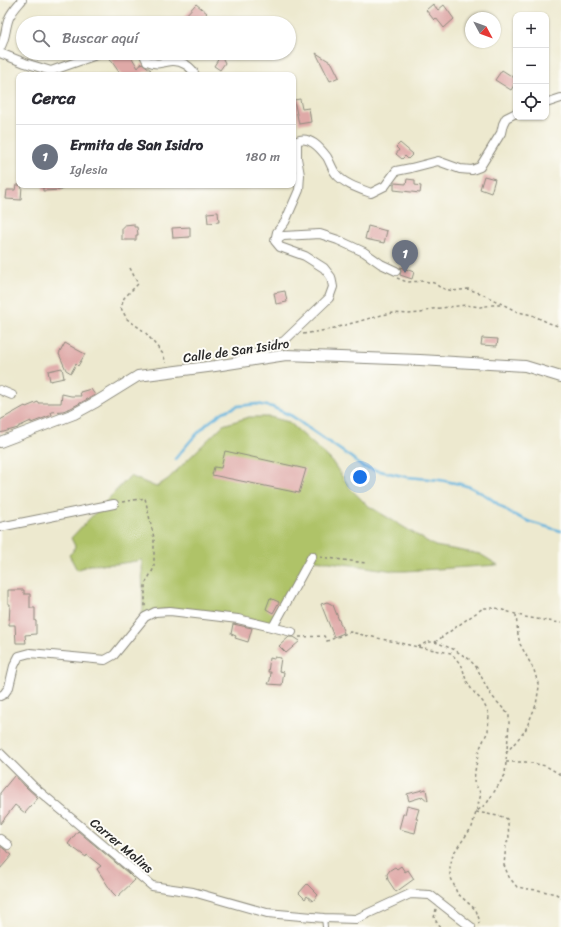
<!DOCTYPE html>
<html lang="es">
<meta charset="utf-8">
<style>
body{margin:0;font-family:Sriracha,sans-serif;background:#f2f2f3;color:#2b2b33}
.controls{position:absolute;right:12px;top:12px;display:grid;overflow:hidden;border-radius:8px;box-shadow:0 1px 3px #0004}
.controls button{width:36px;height:36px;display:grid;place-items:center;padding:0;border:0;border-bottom:1px solid #e1e1e2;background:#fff;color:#2b2b33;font:20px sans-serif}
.compass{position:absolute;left:465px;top:12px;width:36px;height:36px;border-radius:50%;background:#fff;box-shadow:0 1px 3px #0004;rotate:131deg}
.you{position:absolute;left:360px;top:477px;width:14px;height:14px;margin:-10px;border:3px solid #fff;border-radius:50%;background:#1a73e8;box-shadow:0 0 0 6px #1a73e833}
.badge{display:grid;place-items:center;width:26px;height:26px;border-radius:50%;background:#111827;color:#fff;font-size:13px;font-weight:700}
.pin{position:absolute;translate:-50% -33px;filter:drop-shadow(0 1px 2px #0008)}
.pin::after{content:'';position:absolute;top:21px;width:14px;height:12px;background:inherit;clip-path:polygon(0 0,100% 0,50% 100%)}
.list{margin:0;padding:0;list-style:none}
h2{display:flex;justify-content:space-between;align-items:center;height:52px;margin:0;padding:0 16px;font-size:17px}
h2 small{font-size:13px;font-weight:400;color:#7c7c81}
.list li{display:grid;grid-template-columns:26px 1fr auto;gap:12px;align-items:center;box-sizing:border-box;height:64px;padding:0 16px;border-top:1px solid #e1e1e2}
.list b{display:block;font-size:15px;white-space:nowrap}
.list p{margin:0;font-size:13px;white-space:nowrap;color:#7c7c81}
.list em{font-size:13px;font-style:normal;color:#7c7c81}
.icon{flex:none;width:22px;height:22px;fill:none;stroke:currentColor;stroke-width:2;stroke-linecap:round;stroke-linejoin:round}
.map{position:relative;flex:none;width:561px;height:927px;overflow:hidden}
.search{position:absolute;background:#fff;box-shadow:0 1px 3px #0004;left:16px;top:16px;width:280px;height:44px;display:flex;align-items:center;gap:10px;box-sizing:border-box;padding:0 14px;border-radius:22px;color:#7c7c81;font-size:15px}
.panel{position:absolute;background:#fff;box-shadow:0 1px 3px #0004;left:16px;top:72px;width:280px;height:116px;border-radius:8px}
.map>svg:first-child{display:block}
.green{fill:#afc367;stroke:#6d7749}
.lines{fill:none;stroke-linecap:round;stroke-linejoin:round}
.stream{stroke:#64b4de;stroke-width:2.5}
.building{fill:#dfa9a7}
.service-casing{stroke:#8c8a7d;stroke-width:6}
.minor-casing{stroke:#8c8a7d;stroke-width:10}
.tertiary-casing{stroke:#8c8a7d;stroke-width:12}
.path{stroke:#8c8a7d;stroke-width:1.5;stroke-dasharray:3 3;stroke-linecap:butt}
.service{stroke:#fff;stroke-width:4}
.minor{stroke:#fff;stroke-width:8}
.tertiary{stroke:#fff;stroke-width:10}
.labels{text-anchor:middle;stroke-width:4;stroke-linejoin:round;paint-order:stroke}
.street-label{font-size:13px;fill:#2b2b2b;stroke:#fdfcf7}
</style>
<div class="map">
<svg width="561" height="927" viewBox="0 0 561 927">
<rect width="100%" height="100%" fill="#fdfcf7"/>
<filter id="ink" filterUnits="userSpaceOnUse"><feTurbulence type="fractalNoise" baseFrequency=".025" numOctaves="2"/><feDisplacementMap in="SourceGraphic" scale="8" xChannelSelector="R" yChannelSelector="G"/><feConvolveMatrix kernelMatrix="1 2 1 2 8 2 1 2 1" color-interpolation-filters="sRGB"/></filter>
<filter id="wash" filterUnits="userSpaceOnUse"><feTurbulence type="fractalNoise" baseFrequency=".012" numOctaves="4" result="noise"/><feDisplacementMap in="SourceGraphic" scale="16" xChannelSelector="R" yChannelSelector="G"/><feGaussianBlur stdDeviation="0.9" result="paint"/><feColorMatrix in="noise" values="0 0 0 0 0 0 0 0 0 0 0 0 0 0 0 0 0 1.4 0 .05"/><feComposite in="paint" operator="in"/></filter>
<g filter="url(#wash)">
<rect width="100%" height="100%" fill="#ede9cf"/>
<path class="green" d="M249,417H270L289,422L331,460L350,488L367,505L435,546L480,554L498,565L406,571H395L308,559L275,621L269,624L248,619L245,616L242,617L161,610L141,620L143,609L142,560L117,564L89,565L77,570L69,555L73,551L75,546L71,538L130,476L156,487L168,479L223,425Z"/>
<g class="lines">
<path class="stream" d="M175,459L192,439L208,423L223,412L238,406L257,404L272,407L292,416L304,425L352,458L362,467L407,477L440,480L460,484L470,487L487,496L510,513L530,522L561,531"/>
</g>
<g id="blocks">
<path class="building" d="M196,4L207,13L198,23H191L184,17Z
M433,4L438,10L444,5L454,19L444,28L436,18L434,20L426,10Z
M119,53H129L138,68L142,63L151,70L135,75H121L110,59Z
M316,53L332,63L339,77L330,81Z
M221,55L225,63L220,70L214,66Z
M502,70L516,79V82L511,90L495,80Z
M300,99L302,109L309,108L311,122L299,124L294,100Z
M400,143L413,154L408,159L405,156L402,159L396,154L399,150L396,147Z
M484,176L495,179L491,193L480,189Z
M407,179L415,180V185L421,186L420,193L394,190V183L406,184Z
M16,185H22L21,200L6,199L7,190H15Z
M43,185H62V190L43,191Z
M218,212L219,222L208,223L207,213Z
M134,224V227H137L138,235H136V240H122V228H124V225Z
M368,226L387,231L384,243L365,239Z
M190,227V237L173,238L172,228Z
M400,267L414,272L412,279L400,275L401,271Z
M285,291L287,302L276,304L274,293Z
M482,338L498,339L497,346L481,345Z
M65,343L85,354L78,366L76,364L71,373L66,370L59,354Z
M62,368L64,378L50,381L48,371Z
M91,389L95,395L71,408L63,411L51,412L52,415L31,423V421L18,427V428L0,433V420L25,406L26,407L38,402V403H61L62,394L71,396H81L80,392Z
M225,451L306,469L299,493L212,475L214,467L221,468Z
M8,590H24V594H30V608H35V621H36V634L25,635L26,643H16L15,625H9L10,604H8Z
M270,598L279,602L273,613L266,609Z
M327,602L333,605L344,633L334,637L321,604Z
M233,624L252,628L248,642L235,638L236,636L231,634Z
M289,637H294L300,641L286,653L279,646Z
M274,657L281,658L279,671L284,672L282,685L268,684L270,680L271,672H268L270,658L274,659Z
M14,776L38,798L25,813L15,805L0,824V793Z
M426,789L428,801L422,796V797L409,801L407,794Z
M407,806L419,809L416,819H418L415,833L399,829L403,814H405Z
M78,831L128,873L135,880L117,897L112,892L97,869L101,866L87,855L86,857L68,844Z
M0,846L12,855L0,869Z
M401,866L405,872L408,870L414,879L396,892L388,880L387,874L390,870L395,867L397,869Z
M307,884L318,895L313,901L307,896L305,899L299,893Z"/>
</g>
</g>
<g filter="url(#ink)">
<use href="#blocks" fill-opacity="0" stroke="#8c8a7d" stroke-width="1"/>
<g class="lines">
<g class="service-casing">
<path id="service" d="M324,918L325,927"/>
</g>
<g class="minor-casing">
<path id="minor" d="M0,48C6,39 5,28 9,18C12,11 17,6 22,0
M0,53L25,63L51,71L102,53
M143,53L147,61C160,66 161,62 172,61C181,60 192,67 195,75
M546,103L561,98
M275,241L283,236L320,234L338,240L364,252L381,264L396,271
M240,360L284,341L329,298L333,287L331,277L324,268L305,256L280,247L275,241L277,232L285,222L299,190L300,175L297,158V141C309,135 320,148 327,157C330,162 332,169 336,174C344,184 360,189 371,193L385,186L396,171L411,168L438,161L460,169L472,170L480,167L501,133L503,124L506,118L516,113
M0,390L12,395
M0,527L114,504
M273,627L312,556
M0,696L4,694L9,687L14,666L19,656L30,653L105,660L114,655L145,617L155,612L170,611L238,619L292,632
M0,753L34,787L152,886L193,892L267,913L324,918L356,919L410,894L430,895L471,927
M0,839L8,845"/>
</g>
<g class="tertiary-casing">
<path id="tertiary" d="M0,442L74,414L96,402L138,376L215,366L286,355L420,360L525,366L561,377"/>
</g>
<path class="path" d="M130,268L138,284L124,298L121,308L127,319L145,332L163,354L166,363
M397,278L407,282L424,281L434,283L441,288L453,291L468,289L480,293L518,312L532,315L549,323L561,327
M303,334L327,330L382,315L394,313L408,314L421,313L432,309L466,305L480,307L492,305H503
M122,502L145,498L154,538V568L145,584V609
M320,557L366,563
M299,637L324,636L327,641L350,632L418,647L451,653L462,666L466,680L472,690L483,702L489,714L488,731L479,750L475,771L474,782L481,794L472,827L453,854L450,867V875L457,893L476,910L480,922L478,924
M435,642L483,608H496L525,617L561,623
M418,647L427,642H435L453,649L469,659L477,668L485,684L491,695L509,715V724L506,762L505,775L487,803L476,812
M506,753L525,731L536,705L539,687L534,670L520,644L518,635L516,615
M506,762H526L546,766L561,775
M476,812L504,817L507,819L508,823L509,838L506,845L504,865L509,877L517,887L528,889L538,890L556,894L561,897
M436,909L434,918L440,927"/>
<use href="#service" class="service"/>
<use href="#minor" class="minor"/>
<use href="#tertiary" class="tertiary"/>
</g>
</g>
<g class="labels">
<g class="street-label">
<text transform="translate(236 350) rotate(-8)" y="5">Calle de San Isidro</text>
<text transform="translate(122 845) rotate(40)" y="5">Carrer Molins</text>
</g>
</g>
</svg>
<div class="controls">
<button>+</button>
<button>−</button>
<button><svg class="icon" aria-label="locate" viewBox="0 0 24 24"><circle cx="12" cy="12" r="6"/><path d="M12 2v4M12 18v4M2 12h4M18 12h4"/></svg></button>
</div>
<svg class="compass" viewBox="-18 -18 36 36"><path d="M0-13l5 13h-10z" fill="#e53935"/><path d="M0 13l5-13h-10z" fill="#7c7c81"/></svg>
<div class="you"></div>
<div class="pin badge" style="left:405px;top:273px;background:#6b7280">1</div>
<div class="search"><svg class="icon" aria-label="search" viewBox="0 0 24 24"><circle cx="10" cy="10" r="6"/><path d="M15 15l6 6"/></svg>Buscar aquí</div>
<section class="panel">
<h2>Cerca<small></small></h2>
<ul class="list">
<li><span class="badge" style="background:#6b7280">1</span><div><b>Ermita de San Isidro</b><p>Iglesia</p></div><em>180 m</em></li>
</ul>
</section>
</div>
